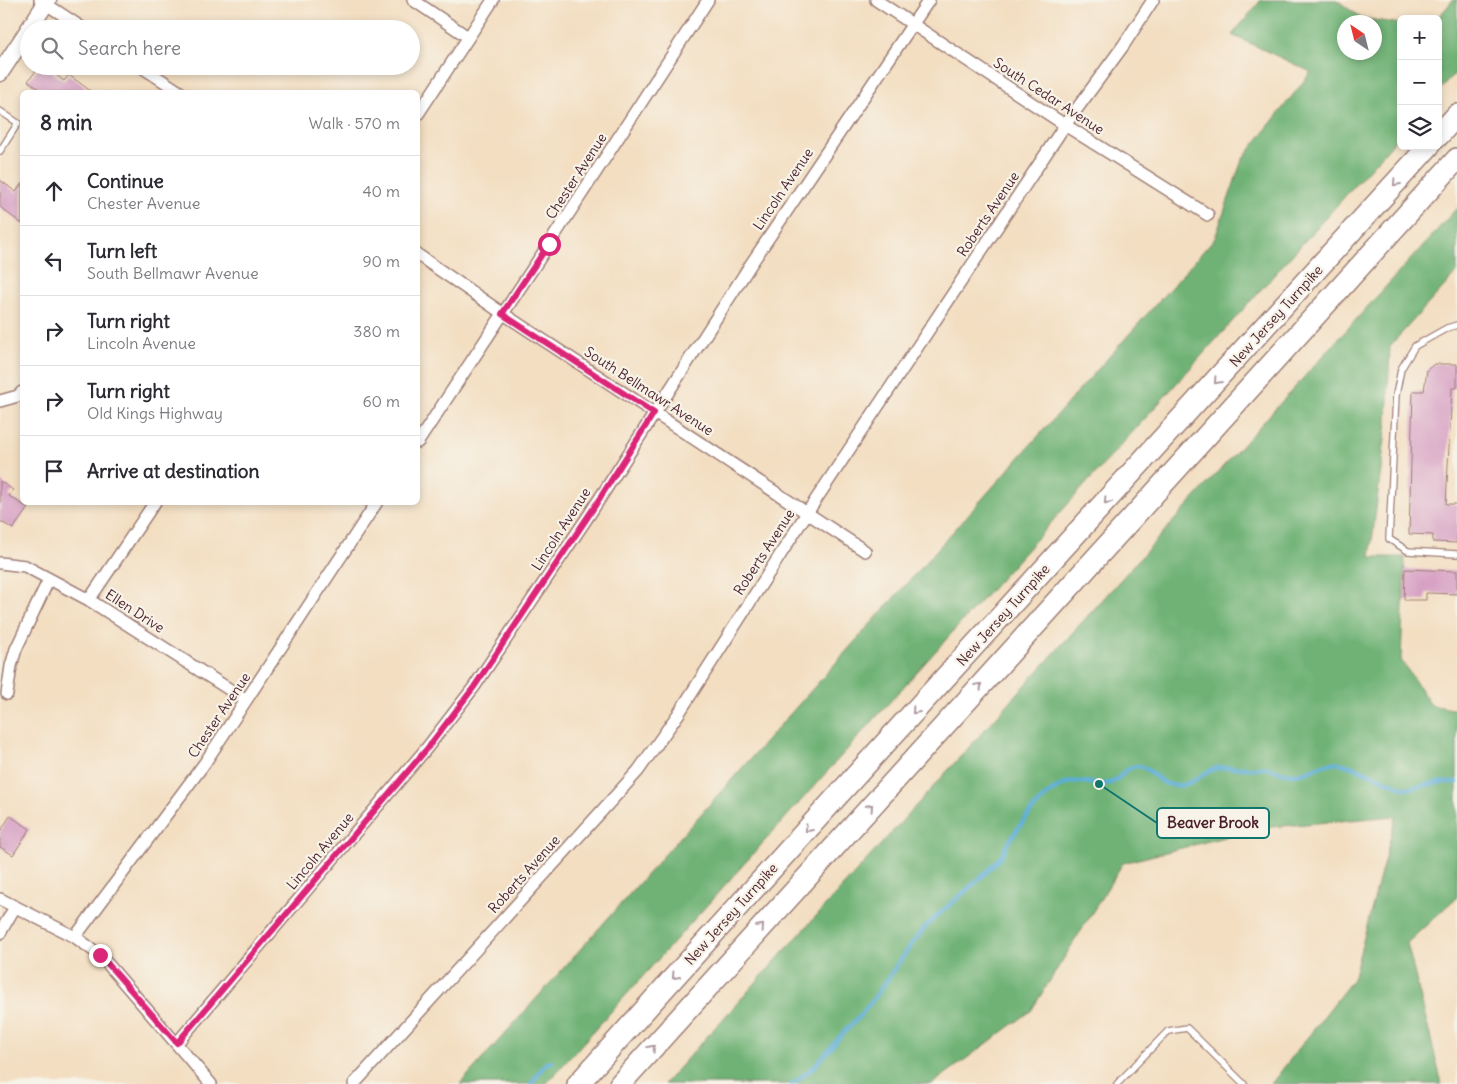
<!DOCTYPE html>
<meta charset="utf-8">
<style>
body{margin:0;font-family:Delius,sans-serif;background:#f2f2f3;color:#2b2b33}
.controls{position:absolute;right:15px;top:15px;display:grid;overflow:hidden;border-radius:8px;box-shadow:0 2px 8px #0003}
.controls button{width:45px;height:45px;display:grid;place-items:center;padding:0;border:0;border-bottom:1px solid #e1e1e2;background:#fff;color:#2b2b33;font:25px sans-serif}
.compass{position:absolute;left:1337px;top:15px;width:45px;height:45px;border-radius:50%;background:#fff;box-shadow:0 2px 8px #0003;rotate:325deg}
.stop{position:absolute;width:15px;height:15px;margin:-11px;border:4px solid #db2777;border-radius:50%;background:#fff}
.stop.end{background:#db2777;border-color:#fff;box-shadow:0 1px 5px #0008}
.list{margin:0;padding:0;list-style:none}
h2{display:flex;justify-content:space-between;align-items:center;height:65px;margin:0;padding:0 20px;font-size:21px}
h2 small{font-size:16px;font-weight:400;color:#7c7c81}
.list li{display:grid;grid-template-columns:32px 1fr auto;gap:15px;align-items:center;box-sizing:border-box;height:70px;padding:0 20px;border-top:1px solid #e1e1e2}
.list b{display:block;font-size:19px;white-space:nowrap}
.list p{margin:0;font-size:16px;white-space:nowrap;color:#7c7c81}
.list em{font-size:16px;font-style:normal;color:#7c7c81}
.icon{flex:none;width:28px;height:28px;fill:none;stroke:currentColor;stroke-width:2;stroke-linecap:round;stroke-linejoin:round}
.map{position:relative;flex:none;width:1457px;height:1084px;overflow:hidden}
.search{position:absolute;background:#fff;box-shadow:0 2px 8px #0003;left:20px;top:20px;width:400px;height:55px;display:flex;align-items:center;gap:12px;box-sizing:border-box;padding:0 18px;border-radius:28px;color:#7c7c81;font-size:19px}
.panel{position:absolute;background:#fff;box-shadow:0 2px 8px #0003;left:20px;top:90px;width:400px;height:415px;border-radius:8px}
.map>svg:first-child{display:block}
.forest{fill:#70b276;stroke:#5d6850;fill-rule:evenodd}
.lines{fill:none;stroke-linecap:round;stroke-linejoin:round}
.stream{stroke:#5cadd7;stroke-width:4.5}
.building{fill:#d59cc2}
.service-casing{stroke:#9e7e76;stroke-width:8}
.minor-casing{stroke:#9e7e76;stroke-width:14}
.secondary-casing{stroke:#9e7e76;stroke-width:19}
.motorway-casing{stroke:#9e7e76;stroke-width:24}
.service{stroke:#fff;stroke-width:5.5}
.minor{stroke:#fff;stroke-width:11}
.secondary{stroke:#fff;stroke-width:16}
.motorway{stroke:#fff;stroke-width:21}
.oneway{stroke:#ae9aa0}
.route{stroke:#db2777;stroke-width:6}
.labels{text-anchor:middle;stroke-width:4.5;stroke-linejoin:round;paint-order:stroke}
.street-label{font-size:14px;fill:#4a1f2b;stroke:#f7f3e8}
.leader{fill:none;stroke:#0f766e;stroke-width:2}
.callout-dot{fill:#0f766e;stroke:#f7f3e8;stroke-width:2}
.callout{fill:#f7f3e8;stroke:#0f766e;stroke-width:2}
.callout-label{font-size:15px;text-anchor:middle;font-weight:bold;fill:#4a1f2b}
</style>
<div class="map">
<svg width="1457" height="1084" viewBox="0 0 1457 1084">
<rect width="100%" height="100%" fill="#f7f3e8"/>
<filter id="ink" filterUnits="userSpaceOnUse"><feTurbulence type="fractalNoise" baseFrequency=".02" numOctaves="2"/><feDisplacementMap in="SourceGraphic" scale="10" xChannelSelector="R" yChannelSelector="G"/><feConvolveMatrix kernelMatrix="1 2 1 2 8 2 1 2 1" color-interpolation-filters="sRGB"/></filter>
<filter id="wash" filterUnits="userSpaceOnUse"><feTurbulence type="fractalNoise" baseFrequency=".0096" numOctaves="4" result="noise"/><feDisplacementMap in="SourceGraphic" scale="20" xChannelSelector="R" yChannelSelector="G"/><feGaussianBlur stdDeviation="1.12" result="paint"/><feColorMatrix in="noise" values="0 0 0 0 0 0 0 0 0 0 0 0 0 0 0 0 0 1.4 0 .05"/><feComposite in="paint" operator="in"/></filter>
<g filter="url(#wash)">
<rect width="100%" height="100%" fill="#f3dec1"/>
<path class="forest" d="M1261,0H1337L1361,18L1401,24V134L546,1084H460L1215,238L1242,160L1311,72L1232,35ZM1374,22V52H1344V22Z
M1453,0H1457V71L1438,92V19H1437Z
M1457,208V272L1390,346L1387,422L1370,557H1405L1401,660L1431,705L1457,710V897L1407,943L1442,1084H1271L1353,979L1396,816L1260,828L1123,863L1031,1011L932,1084H664Z"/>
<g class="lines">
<path class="stream" d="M531,1084L545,1064L552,1062
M792,1084C814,1069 822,1058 839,1038C848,1027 859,1018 868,1006C887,982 902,955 922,931C946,904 978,885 1001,856C1004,852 1005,847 1008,843C1021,823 1044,791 1067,783C1081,778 1095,787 1110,783C1121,780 1125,765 1139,766C1154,768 1157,789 1183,785C1197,782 1205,770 1218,768C1230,766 1244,769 1257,768C1261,768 1264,767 1268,768C1277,770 1285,774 1294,774C1309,774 1320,763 1335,763C1351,763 1387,782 1404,788H1412L1441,782H1457"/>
</g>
<g id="blocks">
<path class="building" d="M40,66H44L64,81L69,75L92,92H43L28,81Z
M0,180L16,192L22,183V224L0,207Z
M1434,364H1457V388H1452L1446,504H1457V543L1433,542V535L1409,534L1413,391H1424L1427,370Z
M0,481L13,490L9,496L28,508L13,529L0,521Z
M1405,569L1457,571V594L1426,593V600H1404Z
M10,816L30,829L13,855L0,847V832Z"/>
</g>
</g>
<g filter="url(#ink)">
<use href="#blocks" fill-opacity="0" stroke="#9e7e76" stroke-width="1"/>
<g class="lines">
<g class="service-casing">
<path id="service" d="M0,111L18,123L0,151
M1457,325L1447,328L1415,346L1401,369L1396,395L1389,539L1408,551L1457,554
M1117,1084L1168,1031L1187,1028L1244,1084"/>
</g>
<g class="minor-casing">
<path id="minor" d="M40,0L84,29
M413,0L468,37
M876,0L1065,125L1208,215
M140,66L180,92
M418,114L493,0
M418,255L502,313L865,551
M0,401L18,396L22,392
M418,442L549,244L708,0
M0,563L25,566L89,600L246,700
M89,600L155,502
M7,694L11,666L16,649L49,579
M0,899L75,937L100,955L211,1084
M0,933L15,907
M75,937L204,764L377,502
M177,1043L426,749L474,687L591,512L751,264L929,0
M354,1084L638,771L679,713L807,513L1065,125L1123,46L1153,0"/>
</g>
<g class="secondary-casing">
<path id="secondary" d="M29,29L48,0
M0,73L29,29"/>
</g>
<g class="motorway-casing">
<path id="motorway" d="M1438,136L1457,115
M578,1084L840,793L1429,146
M620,1084L1457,159"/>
</g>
<use href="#service" class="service"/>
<use href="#minor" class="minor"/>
<use href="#secondary" class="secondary"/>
<use href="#motorway" class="motorway"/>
</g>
<defs><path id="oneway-chevron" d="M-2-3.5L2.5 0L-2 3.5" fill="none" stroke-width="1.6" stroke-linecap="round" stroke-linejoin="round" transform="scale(1.25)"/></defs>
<g class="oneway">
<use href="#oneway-chevron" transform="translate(1396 183) rotate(132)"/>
<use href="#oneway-chevron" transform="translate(1217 381) rotate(132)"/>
<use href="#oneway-chevron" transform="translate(1107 501) rotate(132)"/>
<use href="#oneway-chevron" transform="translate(979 686) rotate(-48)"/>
<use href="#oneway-chevron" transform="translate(915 711) rotate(132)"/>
<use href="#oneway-chevron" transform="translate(870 807) rotate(-48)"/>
<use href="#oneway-chevron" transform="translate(808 829) rotate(132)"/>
<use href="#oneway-chevron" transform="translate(761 927) rotate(-48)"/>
<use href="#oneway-chevron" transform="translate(675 976) rotate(132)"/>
<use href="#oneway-chevron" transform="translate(652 1048) rotate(-48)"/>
</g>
</g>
<g class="lines" filter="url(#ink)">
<path class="route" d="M100,955L177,1043L426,750L474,687L591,512L654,413L502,314L549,244"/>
</g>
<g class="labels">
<g class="street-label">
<text transform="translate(1049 96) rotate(33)" y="5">South Cedar Avenue</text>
<text transform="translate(576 176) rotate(-57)" y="5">Chester Avenue</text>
<text transform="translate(783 189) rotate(-56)" y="5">Lincoln Avenue</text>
<text transform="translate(988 214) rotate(-56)" y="5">Roberts Avenue</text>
<text transform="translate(1276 316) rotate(-48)" y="5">New Jersey Turnpike</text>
<text transform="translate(649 391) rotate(33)" y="5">South Bellmawr Avenue</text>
<text transform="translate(561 529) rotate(-57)" y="5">Lincoln Avenue</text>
<text transform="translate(764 552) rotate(-57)" y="5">Roberts Avenue</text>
<text transform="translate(135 611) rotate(33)" y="5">Ellen Drive</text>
<text transform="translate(1003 615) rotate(-48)" y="5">New Jersey Turnpike</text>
<text transform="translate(219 715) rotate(-56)" y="5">Chester Avenue</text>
<text transform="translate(320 851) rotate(-50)" y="5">Lincoln Avenue</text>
<text transform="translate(524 874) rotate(-48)" y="5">Roberts Avenue</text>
<text transform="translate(731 914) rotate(-48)" y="5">New Jersey Turnpike</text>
</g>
</g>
<path class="leader" d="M1099 784L1157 823"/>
<circle class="callout-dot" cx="1099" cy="784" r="5"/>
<rect class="callout" x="1157" y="808" width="112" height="30" rx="5"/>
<g class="callout-label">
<text x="1213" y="828">Beaver Brook</text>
</g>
</svg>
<div class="controls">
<button>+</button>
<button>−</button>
<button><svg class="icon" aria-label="layers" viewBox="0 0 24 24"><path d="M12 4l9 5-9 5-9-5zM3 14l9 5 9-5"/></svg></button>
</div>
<svg class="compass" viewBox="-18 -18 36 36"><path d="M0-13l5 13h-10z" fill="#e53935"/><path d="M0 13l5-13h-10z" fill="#7c7c81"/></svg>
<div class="stop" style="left:549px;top:244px"></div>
<div class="stop end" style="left:100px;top:955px"></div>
<div class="search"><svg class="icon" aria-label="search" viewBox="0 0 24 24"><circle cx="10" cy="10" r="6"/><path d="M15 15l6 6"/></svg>Search here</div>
<section class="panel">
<h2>8 min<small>Walk · 570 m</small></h2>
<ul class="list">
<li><svg class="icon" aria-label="ahead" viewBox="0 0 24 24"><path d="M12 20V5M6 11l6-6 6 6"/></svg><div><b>Continue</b><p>Chester Avenue</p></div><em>40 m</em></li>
<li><svg class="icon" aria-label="left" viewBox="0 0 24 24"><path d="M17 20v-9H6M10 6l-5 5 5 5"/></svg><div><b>Turn left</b><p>South Bellmawr Avenue</p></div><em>90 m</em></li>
<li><svg class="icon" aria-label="right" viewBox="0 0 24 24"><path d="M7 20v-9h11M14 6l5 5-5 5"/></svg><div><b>Turn right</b><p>Lincoln Avenue</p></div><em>380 m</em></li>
<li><svg class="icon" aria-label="right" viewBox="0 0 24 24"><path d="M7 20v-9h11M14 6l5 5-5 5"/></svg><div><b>Turn right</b><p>Old Kings Highway</p></div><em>60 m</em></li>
<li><svg class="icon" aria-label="arrive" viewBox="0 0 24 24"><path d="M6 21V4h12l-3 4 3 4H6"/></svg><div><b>Arrive at destination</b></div></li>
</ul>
</section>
</div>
